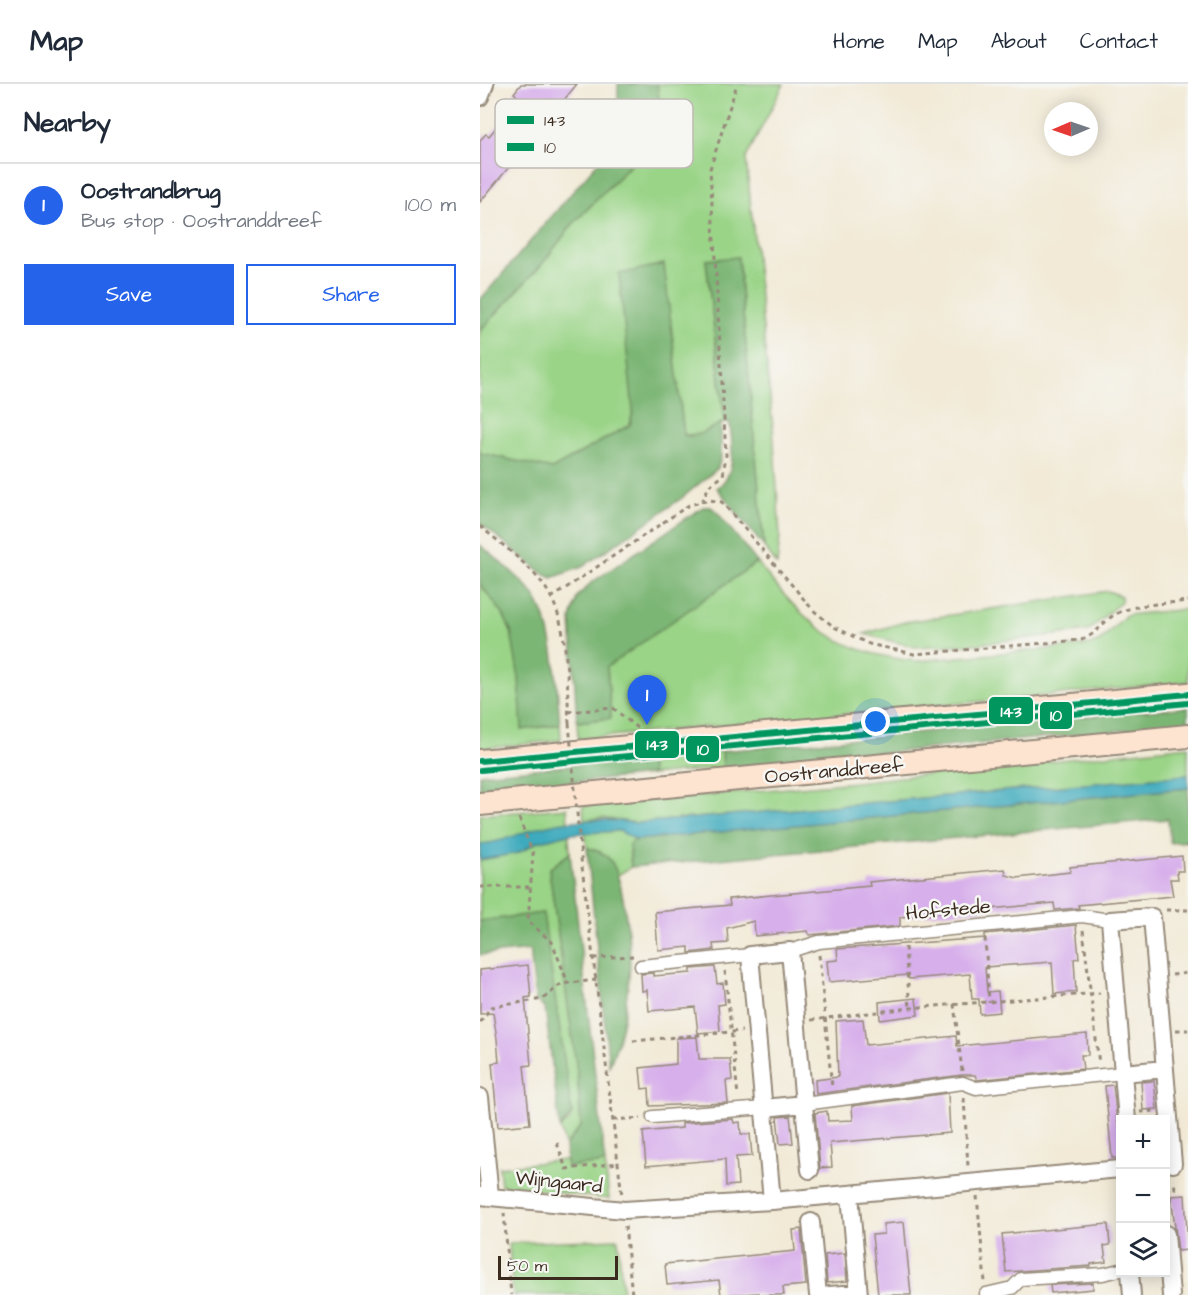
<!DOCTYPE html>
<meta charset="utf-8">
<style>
body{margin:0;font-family:"Architects Daughter",sans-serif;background:#f2f2f3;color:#1f2937}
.controls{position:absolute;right:18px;bottom:18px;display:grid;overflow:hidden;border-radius:0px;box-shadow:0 3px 15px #0003}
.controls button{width:54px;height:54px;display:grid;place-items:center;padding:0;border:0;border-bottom:2px solid #e0e1e3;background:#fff;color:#1f2937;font:30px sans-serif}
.compass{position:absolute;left:564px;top:18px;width:54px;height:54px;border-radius:50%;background:#fff;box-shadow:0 3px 15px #0003;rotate:268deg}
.scale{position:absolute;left:18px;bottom:15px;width:120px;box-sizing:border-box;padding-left:6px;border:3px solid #3b2a1e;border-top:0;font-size:16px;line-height:21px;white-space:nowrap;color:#3b2a1e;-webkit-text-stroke:4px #f6f6f2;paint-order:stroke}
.you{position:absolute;left:396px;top:638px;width:21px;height:21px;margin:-15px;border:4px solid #fff;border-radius:50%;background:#1a73e8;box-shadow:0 0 0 9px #1a73e833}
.badge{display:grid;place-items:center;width:39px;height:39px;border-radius:50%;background:#2563eb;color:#fff;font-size:20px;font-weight:700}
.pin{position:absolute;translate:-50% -50px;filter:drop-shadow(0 2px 3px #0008)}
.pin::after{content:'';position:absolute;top:32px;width:21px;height:18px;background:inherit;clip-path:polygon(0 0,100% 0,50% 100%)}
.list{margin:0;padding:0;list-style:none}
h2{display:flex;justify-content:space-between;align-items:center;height:78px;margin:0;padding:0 24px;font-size:26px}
h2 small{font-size:20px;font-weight:400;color:#747a83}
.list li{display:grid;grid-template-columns:39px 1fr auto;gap:18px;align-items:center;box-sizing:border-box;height:84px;padding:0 24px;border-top:2px solid #e0e1e3}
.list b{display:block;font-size:22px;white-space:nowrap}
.list p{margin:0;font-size:20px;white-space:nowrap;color:#747a83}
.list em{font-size:20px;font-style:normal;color:#747a83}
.actions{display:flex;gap:12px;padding:18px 24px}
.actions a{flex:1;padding:14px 0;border:2px solid #2563eb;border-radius:0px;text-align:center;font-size:21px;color:#2563eb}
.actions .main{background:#2563eb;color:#fff}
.icon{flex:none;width:33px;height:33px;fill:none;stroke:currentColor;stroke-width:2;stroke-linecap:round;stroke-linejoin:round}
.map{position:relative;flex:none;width:708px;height:1211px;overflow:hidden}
header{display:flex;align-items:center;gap:36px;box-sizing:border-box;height:84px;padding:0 30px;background:#fff;border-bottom:2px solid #e0e1e3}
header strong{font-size:28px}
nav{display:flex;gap:33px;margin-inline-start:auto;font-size:21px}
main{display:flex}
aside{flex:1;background:#fff}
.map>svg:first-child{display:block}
.green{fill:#9ad487;stroke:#6a7f52;stroke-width:1.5}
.forest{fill:#7bb674;stroke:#5b7049;stroke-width:1.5}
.water{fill:#3daabd;stroke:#3c6a6e;stroke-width:1.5}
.building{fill:#d7afeb}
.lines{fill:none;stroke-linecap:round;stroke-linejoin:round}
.pedestrian-casing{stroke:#968a7a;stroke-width:15}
.minor-casing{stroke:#968a7a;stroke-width:20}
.secondary-casing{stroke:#968a7a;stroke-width:26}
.path{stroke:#968a7a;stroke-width:3;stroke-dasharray:4.5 4.5;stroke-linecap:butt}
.pedestrian{stroke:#fff;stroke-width:12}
.minor{stroke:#fff;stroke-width:16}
.secondary{stroke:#fde4d1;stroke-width:22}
.path-bridge{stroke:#968a7a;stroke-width:3;stroke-dasharray:4.5 4.5;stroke-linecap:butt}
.bus-1-casing{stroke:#f6f6f2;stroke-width:10}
.bus-2-casing{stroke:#f6f6f2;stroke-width:10}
.bus-1{stroke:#00965e;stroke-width:6}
.bus-2{stroke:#00965e;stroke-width:6}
.labels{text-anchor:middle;stroke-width:5;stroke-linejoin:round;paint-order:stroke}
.street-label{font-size:20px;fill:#3b2a1e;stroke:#f6f6f2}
.key{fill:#f6f6f2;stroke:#beb9b2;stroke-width:1.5}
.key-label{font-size:16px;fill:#3b2a1e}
.line-badge{stroke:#f6f6f2;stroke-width:2}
.badge-label{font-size:16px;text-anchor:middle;font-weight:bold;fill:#fff}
</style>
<header>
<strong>Map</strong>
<nav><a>Home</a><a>Map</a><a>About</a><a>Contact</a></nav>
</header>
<main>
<aside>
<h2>Nearby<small></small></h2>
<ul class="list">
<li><span class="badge">1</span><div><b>Oostrandbrug</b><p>Bus stop · Oostranddreef</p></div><em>100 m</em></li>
</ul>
<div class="actions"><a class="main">Save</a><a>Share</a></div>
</aside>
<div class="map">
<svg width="708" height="1211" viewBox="0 0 708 1211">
<rect width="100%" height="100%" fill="#f6f6f2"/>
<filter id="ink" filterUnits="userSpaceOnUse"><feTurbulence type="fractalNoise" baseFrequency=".0167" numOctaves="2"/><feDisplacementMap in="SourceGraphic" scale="12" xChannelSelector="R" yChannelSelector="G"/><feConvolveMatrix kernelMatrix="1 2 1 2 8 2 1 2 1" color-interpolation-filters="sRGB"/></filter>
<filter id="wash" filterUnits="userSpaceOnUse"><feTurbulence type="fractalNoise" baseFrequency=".008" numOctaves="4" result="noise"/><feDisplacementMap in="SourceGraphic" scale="24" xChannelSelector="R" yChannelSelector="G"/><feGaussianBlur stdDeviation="1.35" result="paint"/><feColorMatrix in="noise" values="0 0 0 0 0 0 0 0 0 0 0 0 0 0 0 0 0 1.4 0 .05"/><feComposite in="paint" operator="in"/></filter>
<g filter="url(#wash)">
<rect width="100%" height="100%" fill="#f2ead7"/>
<path class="green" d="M177,0H304L266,74L293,344L300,452L297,481L284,463L258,173L226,177L245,339L220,350L204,351L183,180L150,341L72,385L0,369V247L63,179L91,142L183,48Z
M277,478C326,540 355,569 437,577L610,561L620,557L646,531L708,525V598L98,655L97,638L131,634L127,583Z
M0,500C8,510 17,519 23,530C41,562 41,609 42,646L80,640L81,656L0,665Z
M628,507L641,512V518L608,547L497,560L435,563L384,550L425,538Z
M708,662V691L157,739L121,734L104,736L103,722L366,699Z
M242,667L243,684L171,691L170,674Z
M87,724L90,769L69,785L97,987L101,1042L85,1062L80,1044L90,1036L62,829L0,837V731Z
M120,747H140L156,756L149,761L151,783L138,791C130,775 124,768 107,764L105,748Z
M86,1076L87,1083L125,1079L129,1115L21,1101L19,1083Z
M138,1155L143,1211H33L29,1159Z"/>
<path class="forest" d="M138,0H177L183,47L91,142L63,179L0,247V216L138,55Z
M258,173L284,463L237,404C258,389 252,362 250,339H245L226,176Z
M184,180L204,351C216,355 230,345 241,339V373L238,384L202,414L102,483L72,494L64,490L0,439V369L72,385L150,341L153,327L139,190Z
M223,423H231L237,428L277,478L127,583L131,634L97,638L91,535L97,513L111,499Z
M0,461C17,475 35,489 49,505C77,538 76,600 80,640L42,646L39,594L31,548L23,530L0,500Z
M708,623V640L243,684L242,667Z
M170,674L171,691L0,707V690Z
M708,704V757L690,759L688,735L151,783L149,760L156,756Z
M107,764C116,766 124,768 130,776C144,793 152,870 149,893C146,922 141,956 129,982Z
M90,769L125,1079L87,1083L85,1062L101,1042L97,987L69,785Z
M63,829L92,1030L80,1044L65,924L56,917L50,866L0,871V837Z"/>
<path class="water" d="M708,691V704L156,756L140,747L89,750L57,758L38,769L0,776V760C24,759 44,746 68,741C97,734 127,735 157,739Z"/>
<g id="blocks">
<path class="building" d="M41,0H97L62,43V50L37,80L34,77L0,118V56L6,50L9,52L33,24L30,21L37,12L34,9Z
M702,772L703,787H697L698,795H690L693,812L598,821L599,824L575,826L574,819L420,833V842L329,851L328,847L275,852L274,837L247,844L248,859L233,860L234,866L209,869V863L178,866L175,828L250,821L249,815L390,802L389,798L525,785L526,791L537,794L590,788V783Z
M596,841L599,874L594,875L596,908L574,910L572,878L505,883L507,908L518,907L520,928L500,930L499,915H492L490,890L429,895L428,891L349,898L347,877L358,876L357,865L505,854V850Z
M48,881L51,913L45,914L51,981L44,982L50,1040L18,1043L12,979L19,978L17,955L13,929L0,930V886Z
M235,883L237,900L243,899L245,920L238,921L240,947L218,949L215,923L169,927L167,906L162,907L161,890L173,889V892L211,889V885Z
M436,914L438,931L400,936L399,918Z
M383,935L386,961L476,952L477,962L607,950L608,971H601L603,985L497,996L495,991H482L336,1010L335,996L358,993L356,937Z
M217,953L219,975H250L252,996L246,997L248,1019L170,1022L169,1004L162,1005L160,984L196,980V954Z
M674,997L677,1025L663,1026L661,998Z
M633,1001L637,1037L640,1044V1074H632L625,1002Z
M468,1009L470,1049L350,1059L352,1083L340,1084L335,1029L347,1027L348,1037L373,1036L372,1022Z
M310,1032L313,1059L300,1060L297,1033Z
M253,1035L254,1039L260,1038L261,1050H270L272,1072L256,1073L258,1101L246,1102L245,1075L166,1082L163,1048L202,1044V1039Z
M705,1111L708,1166L698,1167L691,1112Z
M424,1138L431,1211H398L392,1151L404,1150L403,1140Z
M628,1140L630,1161L624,1162L626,1178L611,1180V1182L526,1188L522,1150Z
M321,1145L326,1201L303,1203L304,1211H279V1209L241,1211L239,1196L187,1201L185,1180L315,1167L313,1146Z
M365,1169L367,1197L347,1199L345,1171Z
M613,1199V1205L571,1209L570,1201Z"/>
</g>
</g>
<g filter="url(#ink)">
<use href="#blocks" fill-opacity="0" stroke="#968a7a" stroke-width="1.5"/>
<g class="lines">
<g class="pedestrian-casing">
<path id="pedestrian" d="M310,867L339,858L602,832L630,836
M161,882L270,871
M324,1020L483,999L496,1004L643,989
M173,1033L284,1024
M506,1210L532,1204L541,1195L623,1190L640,1186"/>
</g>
<g class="minor-casing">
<path id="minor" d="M0,13L5,0
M643,989L685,985
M0,1013L10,1111
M284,1024L324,1020
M647,1036L630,836L672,833L693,1080
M370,1111L379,1211
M0,1112L144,1126L292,1117L640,1085
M292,1117L270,871L310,867L330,1086
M331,1138L338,1211
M686,1150L691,1211
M650,1188L652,1211
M349,1211L379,1209"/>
</g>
<g class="secondary-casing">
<path id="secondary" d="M0,677L708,610
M0,720L708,652"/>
</g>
<path class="path" d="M222,418L229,402L243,392L246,371L230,85L257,0
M0,442C21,460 45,477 62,499C91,536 86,594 89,639
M71,514L209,421L230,416L242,418L333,526L354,543L389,560L434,570L601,556C618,550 620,540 634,531C654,519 686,520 708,517
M88,628L133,624L157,644
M39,734L53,770L48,837L72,858L88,899
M708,761V763
M101,774L142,1112
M0,803H49
M686,826H708
M603,846L619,980
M505,854L509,918
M425,863L430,924
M339,871L352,1004
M113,874L153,872
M245,887L258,1012
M692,891L708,889
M474,920L482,987
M331,936L430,924L620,909
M0,938L11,923L63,915L81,900L116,896
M696,946H708
M153,957L262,947
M484,1014L488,1083
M660,1028L675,1027
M133,1036L161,1034
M77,1059L86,1085L138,1079
M686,1106L695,1105L694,1096
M497,1112L505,1198
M24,1129L31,1211
M145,1142L152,1211"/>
<use href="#pedestrian" class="pedestrian"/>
<use href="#minor" class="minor"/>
<use href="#secondary" class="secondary"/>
<path class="path-bridge" d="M89,639L101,774"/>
<g class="bus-1-casing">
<path id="bus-1" d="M0,677L708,610"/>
</g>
<g class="bus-2-casing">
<path id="bus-2" d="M1,686L708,619"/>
</g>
<use href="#bus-1" class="bus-1"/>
<use href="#bus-2" class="bus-2"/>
</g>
</g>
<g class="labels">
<g class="street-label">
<text transform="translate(354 686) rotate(-5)" y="7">Oostranddreef</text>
<text transform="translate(468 825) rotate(-5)" y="7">Hofstede</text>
<text transform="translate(79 1097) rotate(6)" y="7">Wijngaard</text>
</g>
</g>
<rect x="15" y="15" width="198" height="69" rx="9" class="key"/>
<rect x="27" y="32" width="27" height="8" fill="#00965e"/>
<rect x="27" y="59" width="27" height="8" fill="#00965e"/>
<g class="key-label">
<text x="64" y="42">143</text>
<text x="64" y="69">10</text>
</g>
<g class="line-badge">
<rect x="508" y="612" width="46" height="29" rx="6" fill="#00965e"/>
<rect x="559" y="617" width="34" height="29" rx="6" fill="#00965e"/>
<rect x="154" y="646" width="46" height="29" rx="6" fill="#00965e"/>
<rect x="205" y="651" width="35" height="28" rx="6" fill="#00965e"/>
</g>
<g class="badge-label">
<text x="531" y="633">143</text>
<text x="576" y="637">10</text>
<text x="177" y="666">143</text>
<text x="223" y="671">10</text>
</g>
</svg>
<div class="controls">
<button>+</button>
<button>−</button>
<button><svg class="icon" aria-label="layers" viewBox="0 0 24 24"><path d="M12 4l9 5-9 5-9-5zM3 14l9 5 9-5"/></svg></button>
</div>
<svg class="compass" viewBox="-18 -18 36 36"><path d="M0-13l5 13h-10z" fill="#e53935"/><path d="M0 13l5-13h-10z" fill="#747a83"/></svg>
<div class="scale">50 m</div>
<div class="you"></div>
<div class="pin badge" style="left:167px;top:641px">1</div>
</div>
</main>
